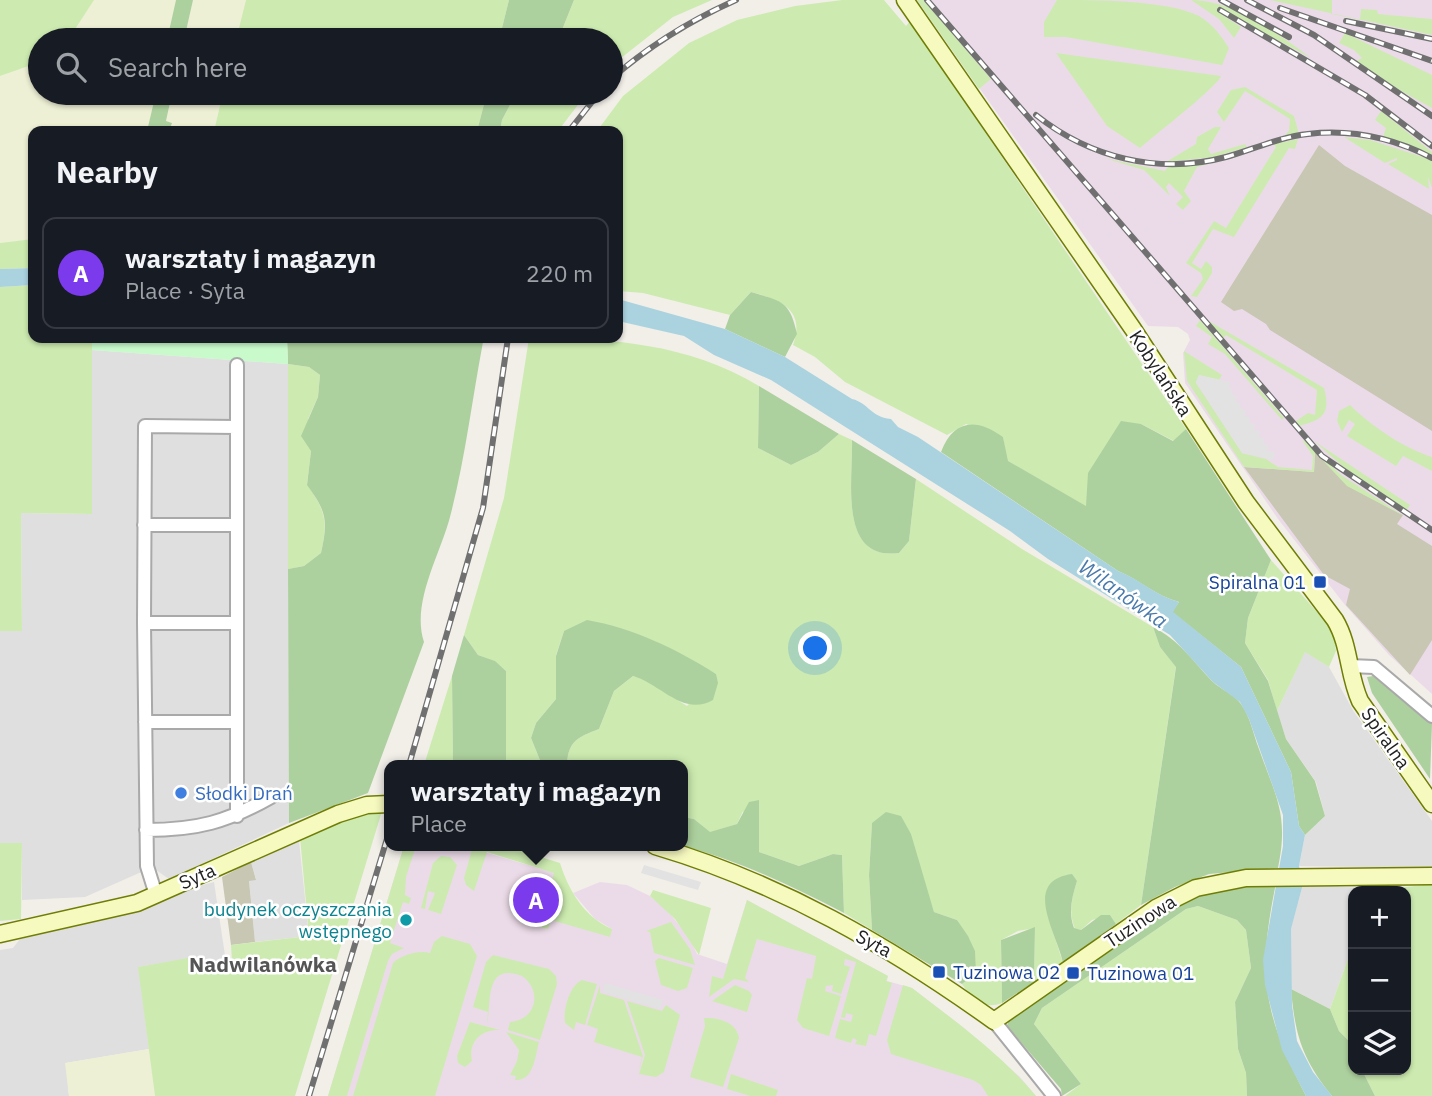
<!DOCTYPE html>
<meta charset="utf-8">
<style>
body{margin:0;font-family:"IBM Plex Sans",sans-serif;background:#20242c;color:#f1f3f6}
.controls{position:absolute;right:21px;bottom:21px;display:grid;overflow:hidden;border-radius:14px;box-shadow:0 2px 5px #0004}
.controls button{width:63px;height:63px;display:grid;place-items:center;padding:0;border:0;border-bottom:2px solid #363941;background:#171b24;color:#f1f3f6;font:35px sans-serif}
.you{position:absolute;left:816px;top:649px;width:24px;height:24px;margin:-18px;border:5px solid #fff;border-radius:50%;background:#1a73e8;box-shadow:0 0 0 10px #1a73e833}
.badge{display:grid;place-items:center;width:46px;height:46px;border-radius:50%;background:#7c3aed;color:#fff;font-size:23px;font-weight:700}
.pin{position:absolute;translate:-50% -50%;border:4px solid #fff;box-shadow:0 2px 7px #0006}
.popup{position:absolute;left:384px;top:760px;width:304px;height:91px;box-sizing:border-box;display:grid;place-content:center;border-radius:14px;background:#171b24;filter:drop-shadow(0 2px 5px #0005);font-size:23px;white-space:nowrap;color:#9ea1a6}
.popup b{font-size:26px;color:#f1f3f6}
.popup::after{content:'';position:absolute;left:50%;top:100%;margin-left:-14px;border:14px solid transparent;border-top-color:#171b24}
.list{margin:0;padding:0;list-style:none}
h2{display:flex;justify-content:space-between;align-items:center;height:91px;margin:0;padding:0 28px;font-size:30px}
h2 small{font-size:23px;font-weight:400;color:#9ea1a6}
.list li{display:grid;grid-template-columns:46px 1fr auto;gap:21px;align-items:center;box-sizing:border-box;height:112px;margin:0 14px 14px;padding:0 14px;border:2px solid #363941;border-radius:14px}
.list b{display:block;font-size:26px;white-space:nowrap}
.list p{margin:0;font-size:23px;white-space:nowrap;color:#9ea1a6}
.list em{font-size:23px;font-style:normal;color:#9ea1a6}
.icon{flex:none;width:38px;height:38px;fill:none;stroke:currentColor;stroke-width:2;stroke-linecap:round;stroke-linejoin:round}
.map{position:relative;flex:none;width:1432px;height:1096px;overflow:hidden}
.search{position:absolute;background:#171b24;box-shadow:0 2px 5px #0004;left:28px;top:28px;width:595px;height:77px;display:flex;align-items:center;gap:18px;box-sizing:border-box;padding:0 24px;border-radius:38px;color:#9ea1a6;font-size:26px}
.panel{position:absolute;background:#171b24;box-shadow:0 2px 5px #0004;left:28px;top:126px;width:595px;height:217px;border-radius:14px}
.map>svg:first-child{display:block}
.residential{fill:#e0dfdf}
.industrial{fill:#ebdbe8}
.construction{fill:#c7c7b4}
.farmland{fill:#eef0d5}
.grass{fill:#cdebb0}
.forest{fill:#add19e}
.park{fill:#c8facc}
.parking{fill:#e2e2e2}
.water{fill:#aad3df}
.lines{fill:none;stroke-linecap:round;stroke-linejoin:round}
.street-casing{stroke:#a9a9a9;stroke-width:16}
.secondary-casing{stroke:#707d05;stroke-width:19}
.street{stroke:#fff;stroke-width:12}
.secondary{stroke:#f7fabf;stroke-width:16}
.rail-casing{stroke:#707070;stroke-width:6}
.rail{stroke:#fff;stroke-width:3.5;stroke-dasharray:10;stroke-linecap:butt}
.transit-dot{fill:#1a4fb4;stroke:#fff;stroke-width:2.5}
.shop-dot{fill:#3f7fe0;stroke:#fff;stroke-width:2.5}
.culture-dot{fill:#0f9aa8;stroke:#fff;stroke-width:2.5}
.labels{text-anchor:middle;stroke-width:5;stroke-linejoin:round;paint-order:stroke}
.street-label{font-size:19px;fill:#222;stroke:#fff}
.transit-label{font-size:19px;fill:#164399;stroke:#fff;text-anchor:start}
.shop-label{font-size:19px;fill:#366cbe;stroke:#fff;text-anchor:start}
.culture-label{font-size:19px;fill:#0d838f;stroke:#fff;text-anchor:end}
.water-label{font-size:21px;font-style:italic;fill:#4a7aab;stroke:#fff}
.neighbourhood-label{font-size:21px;font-weight:bold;fill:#555;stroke:#fff}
</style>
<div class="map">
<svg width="1432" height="1096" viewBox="0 0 1432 1096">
<rect width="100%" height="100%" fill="#f2efe9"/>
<path class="residential" d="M92,350L288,364L289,823L169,879L156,870L139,873L85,897L22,900V844L0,843V631H22L21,513L92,514Z
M1305,651L1329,667L1354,712L1432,821V868L1299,866L1305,835L1325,816L1316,782L1286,739L1277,711Z
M299,841L309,936L255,942L249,880L256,879L251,862Z
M214,882L226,962L189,967L188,959L139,967L149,1049L66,1063L69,1096H0V950L13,948L20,939L132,913L195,887Z
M1303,884L1373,889L1353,891V945L1330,1009L1291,989V928Z"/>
<path class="industrial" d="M917,0H1432V694L1389,655L1345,605L1278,519L1185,383L1183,353L1190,340L1188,334L1178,327L1148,326Z
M404,846H464L555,873L539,926L547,929L550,920L612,929L595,919L573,893L600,882L627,885L650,896L666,909L689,937L697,954L727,964L747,900L888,976L887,981L912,988L964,1028L1020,1077L1036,1096H328Z"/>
<path class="construction" d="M1319,145L1345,166L1432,215V431L1270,330L1266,324L1242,309L1234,311L1221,302Z
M1315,451L1348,486L1403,515L1397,524L1432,546V640L1410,675L1346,605L1350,589L1324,575L1244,467L1314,472Z
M251,862L256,880L249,881L255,942L231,945L222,877Z"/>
<path class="farmland" d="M94,0H176L167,40H68Z
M193,0H246L236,40H184Z
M40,62V93H156L147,131H33V239L0,243V76Z
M172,93H223L214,131H169L172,123L166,122Z
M149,1049L155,1096H69L65,1063Z"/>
<path class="grass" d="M0,0H94L68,40H40V62L0,76Z
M246,0H509L499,40H236Z
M574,0H712L673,17L611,66V40H558Z
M842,0H884L906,26L910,21L1186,429L1174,441L1141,424L1087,507L1007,461L1003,437L966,424L947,435L845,382L815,357L793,345C806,309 780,300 751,292L730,315L643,293L618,291V131H597L623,96L689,43L737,20L795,6Z
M917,0H924L991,79L979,89Z
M1057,0C1095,0 1167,0 1199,16C1213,24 1221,36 1229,48L1222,65L1066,37H1044V22Z
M1191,0C1234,0 1277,33 1311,58L1219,9L1218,12L1241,27L1234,38L1219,19Z
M1270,0H1332V14L1360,20L1361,9L1377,10L1378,14L1432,19V35Z
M1345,33L1432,75V108L1376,77L1356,61L1362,58L1354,50L1339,43Z
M1056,53L1221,76C1217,87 1155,135 1140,148L1107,126Z
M1245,87L1294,116L1299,134L1284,136L1289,131L1290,119L1245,91L1224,122L1217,112L1231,90Z
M223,93H487L477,131H214Z
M536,93H587L558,131H500L502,120L513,99Z
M1381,111L1432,152V156L1383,137L1386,128L1375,120Z
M1215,127H1221L1208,149L1211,154L1245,144L1247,147L1214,157L1166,162L1196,144L1197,137Z
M1344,137L1370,140L1432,160V188L1428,177L1429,189L1388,164L1397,160V158L1385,163Z
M1298,139L1295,149L1289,148L1234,237L1213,229L1192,263L1201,269L1206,261L1212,267V273L1197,297L1191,296L1203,279L1201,273L1186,263L1214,221L1226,228L1276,147L1274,144Z
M1248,154L1197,167L1184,191L1191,201L1183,210L1176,204L1183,197L1169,183L1166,187L1170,196L1144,170L1104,158L1165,171L1168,167L1207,164Z
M33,239V268L0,269V243Z
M33,285V338H92V514L21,513L22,631H0V287Z
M1200,320L1284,418L1282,420L1225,354L1208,344L1212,337L1196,326Z
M1207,320L1324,388C1331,414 1323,420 1299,426L1296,421L1308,413L1315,415L1317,390L1226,335L1223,338Z
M529,338C611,338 687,343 759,386L758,448L791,465L818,452L839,434L852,440C853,480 838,561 899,553L909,541L916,479L1022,549L1153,627L1160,647L1176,666L1141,905L1116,924L1110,915L1092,920L1081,930L1075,929C1068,912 1072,897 1077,881L1048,916L1063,963L1034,982L1035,928L1018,931L1001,940L1002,1003C983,1010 972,999 962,984L976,973L957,920L934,912L918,864L872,823L869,875L872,930L844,913L842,855L833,854L799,866L759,852L743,811L737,824L710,833L694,819L683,817V765H567C568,741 578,737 599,729L614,691L633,676L646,680L687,706L716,674L663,645L564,631L556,655V699L536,723L531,738L542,765H506V671L494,661L478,655L464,635L504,498Z
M1184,351L1222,375L1219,380L1199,375L1196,383L1242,453L1266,459L1278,467L1312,470L1313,456L1302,440L1307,442L1341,475L1404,516L1347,486L1315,452L1314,472L1244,467L1187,381Z
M288,364L309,367L320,375L318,397L308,419L311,451L307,484C326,512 328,521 321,553L304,566L288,569Z
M1350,405C1371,426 1404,448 1432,457V471L1403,456L1396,466L1347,436L1355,424L1349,420L1342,432L1337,421L1339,411Z
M1314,441L1410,505L1406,511L1357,479Z
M1271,560L1333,630L1336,651L1329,667L1305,652L1277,711L1268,680L1245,643L1248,618Z
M452,676L453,765H424Z
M382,811L295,1096H155L138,967L188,958L190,967L232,962L231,945L309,936L300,837L357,815Z
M0,843H22L21,919L0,921Z
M404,846H416L406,877L405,895L411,898L409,904L403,902L390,943L404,948L392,954L388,961L347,1096H328Z
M473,846H533L531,854L560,863C569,891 584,917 612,929L610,937L551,920L548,929L539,927L554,873L487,852L474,891L466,885L464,878Z
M441,856L450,857L457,865L441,914L428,910L435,893L428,891L425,909L421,908L433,863Z
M1432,884V1096H1375L1362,1070H1406V891H1372Z
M653,890L711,908L699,955L675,919L650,896Z
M747,900L888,976L886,981L892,983L876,1036L869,1034L866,1046L855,1044L857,1040L853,1038L851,1043L835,1038L840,1019L851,1022L853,1015L846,1013L845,1018L841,1017L856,962L845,959L844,965L850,967L841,994L832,991L833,985L826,986L825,991L841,996L829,1036L803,1028L797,1020L807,978L812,979L816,956L757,939L745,978L749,982L734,979L709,997L712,976L723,979Z
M1198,906L1237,920L1246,930L1251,968L1235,1002L1238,1049L1246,1073L1247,1096H1065L1081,1084L1034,1024L1042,1008L1186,909Z
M671,922L690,949L695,965L654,953L650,932L646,931Z
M442,936L470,944L477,956L435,1096H353L393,963C401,955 419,950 430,953L434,942Z
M1353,945V1045L1339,1031L1330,1009Z
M493,955L549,969L556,976L557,984L540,1040L508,1030L510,1022C536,1020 543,991 522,976C483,961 492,1005 487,1024L488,1012L473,1007L486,962Z
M659,958L693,968L687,988L678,991L661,985L655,961Z
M582,980L597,984L585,1025L576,1022L574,1030L565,1023C563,1010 569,986 582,980Z
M600,985V993L624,1000L643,1056L638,1074L642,1057L594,1042L598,1029L587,1025Z
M735,985L749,991L752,995L747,1012L712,1001Z
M903,985L912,988C955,1021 1001,1054 1036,1096H988L981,1085L973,1080L891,1054L887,1040Z
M627,1001L662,1011L666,1005L680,1015L664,1072L656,1077L639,1074L645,1055Z
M704,1018C718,1017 737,1022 739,1038L723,1087L690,1077L705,1026Z
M470,1022L500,1030C481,1029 468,1042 472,1061L465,1067L458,1063L457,1056Z
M506,1032L539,1042C535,1057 534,1081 515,1080L516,1076L510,1075L517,1061L519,1050Z
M731,1074L778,1090L776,1096H750L727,1089Z"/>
<path class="forest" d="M176,0H193L184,40H167Z
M509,0H574L558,40H499Z
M156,93H172L166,121L172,123L169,131H147Z
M487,93H536L513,99L502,120L500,131H477Z
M751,292C782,301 790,301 797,334L785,357L725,329L730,315Z
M287,338H469L483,342C472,400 465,460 450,517C440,555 411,603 424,642L368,793L289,823L288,569L304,566L321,553C328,521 327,512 307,485L311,451L301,436L318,397L320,375L309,367L288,364Z
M759,386L839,434L818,452L791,465L758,448Z
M1121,421L1141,424L1173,441L1186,429L1271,560L1248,618L1245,643L1268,681L1286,739L1315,781L1325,816L1305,835L1299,826L1291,772L1241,667L1172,612L1179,602C1156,596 1140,580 1118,571L941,452C953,420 976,417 1003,437L1008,461L1086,506L1088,473Z
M852,440L916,479L909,541L899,553C838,561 853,481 852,440Z
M587,620C633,628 677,649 716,674L718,683L713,700C683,717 661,684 633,676L614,691L599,729C578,737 568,741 567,765H542L531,738L536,723L556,699V656L564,631Z
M1153,627C1179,640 1192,660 1212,681C1220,689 1234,694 1241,704C1251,718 1253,734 1259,749C1276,797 1289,815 1278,868L1209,874L1175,887L1141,905L1176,667L1160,647Z
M464,635L478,655L495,661L506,671V765H453L452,676Z
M1373,676L1432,724L1430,779L1372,693L1367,677Z
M759,800V852L799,866L833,854L842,855L844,913C792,886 740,861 683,846V817L694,819L710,832L737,824L749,802Z
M886,812L901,816L911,834L934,912L957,920L968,936L975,951L976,973L962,984L872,930L869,875L872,823Z
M1072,874L1077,881C1072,897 1068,912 1074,928L1081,930L1101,915H1110L1116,924L1063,963C1057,933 1021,881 1072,874Z
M1276,883C1257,976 1263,1012 1306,1096H1247L1246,1073L1238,1049L1235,1002L1251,968L1246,930L1237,920L1198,906L1186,909L1042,1008L1034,1024L1081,1084L1062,1096L1061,1089L1007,1026L1009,1018L1160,913L1210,889Z
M1035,927L1034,982L1002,1003L1001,940Z
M1291,989L1330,1009L1339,1031L1353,1045V1070H1362L1375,1096H1332C1302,1059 1295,1035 1291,989Z"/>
<path class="park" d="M92,338H287L288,364L92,350Z"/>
<path class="parking" d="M1199,375L1230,382L1229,388H1232L1231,394L1237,396L1236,402L1241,403L1240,408L1246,410L1245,416L1250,417L1249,423L1255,424L1254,430L1260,431L1259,437L1264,438L1263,444L1269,445L1267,451L1275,452L1273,460L1242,453L1196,382Z
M644,865L701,882L698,890L641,873Z
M605,983L663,1000L660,1009L603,992Z"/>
<path class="water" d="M33,268V285L0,287V269Z
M618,299L725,329L785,357L852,399C869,403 870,417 891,419L898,427L918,437L1118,571C1141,580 1156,596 1179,602L1173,612L1241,667L1291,772L1299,826L1305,835L1299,866L1303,884L1291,929L1292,1005L1297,1041L1313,1072L1332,1096H1306L1282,1050L1265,985L1263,960L1283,846V815L1249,719L1240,702L1213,682L1170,635L1048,559L1010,531L771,380L714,355L684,336L618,321Z"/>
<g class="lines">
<g class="street-casing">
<path id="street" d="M237,365V816
M144,525H237
M144,623H237
M1350,666L1374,667L1432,716
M145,722H237
M146,830C197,830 227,822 271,797
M156,895L147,866L144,623L145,426L236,427
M994,1021L1054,1096"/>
</g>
<g class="secondary-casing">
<path id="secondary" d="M905,0L1133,329L1246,502L1335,620C1350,645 1348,675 1360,701L1432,804
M655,846C780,883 888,945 994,1021L1156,908L1196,888L1246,878L1432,876
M0,934L137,903L338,814L367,805L389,804"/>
</g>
<use href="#street" class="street"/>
<use href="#secondary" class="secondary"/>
<g class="rail-casing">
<path id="rail" d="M927,0L1322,456L1432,530
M1221,0L1289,37
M1247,0L1314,35L1432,116
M1280,8L1432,61
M1220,10L1365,95L1432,146
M1346,21L1432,39
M611,79C650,45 689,21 736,0
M1036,115C1090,158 1159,175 1226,157C1254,149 1280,137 1308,134C1351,129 1393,138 1432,158
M569,131L599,93
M409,765L483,508L508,338
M309,1096L389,832"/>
</g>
<use href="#rail" class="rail"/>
</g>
<g class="transit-dot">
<rect x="1313" y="575" width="14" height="14" rx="3.5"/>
<rect x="932" y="965" width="14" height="14" rx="3.5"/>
<rect x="1066" y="966" width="14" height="14" rx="3.5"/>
</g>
<circle class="shop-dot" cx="181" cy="793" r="7"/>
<circle class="culture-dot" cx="406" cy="920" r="7"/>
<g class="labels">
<g class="street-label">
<text transform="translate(1161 373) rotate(57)" y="7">Kobylańska</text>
<text transform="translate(1386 738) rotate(55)" y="7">Spiralna</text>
<text transform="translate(197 876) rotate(-24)" y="7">Syta</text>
<text transform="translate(1140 921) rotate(-33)" y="7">Tuzinowa</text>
<text transform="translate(874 943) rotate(28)" y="7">Syta</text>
</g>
<g class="transit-label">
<text x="1306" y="589" text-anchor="end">Spiralna 01</text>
<text x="953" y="979">Tuzinowa 02</text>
<text x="1087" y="980">Tuzinowa 01</text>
</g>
<g class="shop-label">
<text x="195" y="800">Słodki Drań</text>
</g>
<g class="culture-label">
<text x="392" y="916">budynek oczyszczania<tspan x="392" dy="22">wstępnego</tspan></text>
</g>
<g class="water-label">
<text transform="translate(1123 594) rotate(35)" y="7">Wilanówka</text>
</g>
<g class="neighbourhood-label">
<text x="263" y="972">Nadwilanówka</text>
</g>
</g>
</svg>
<div class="controls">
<button>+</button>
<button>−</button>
<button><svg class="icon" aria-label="layers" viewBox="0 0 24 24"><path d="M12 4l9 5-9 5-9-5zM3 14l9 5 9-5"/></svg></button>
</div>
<div class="you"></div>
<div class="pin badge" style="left:536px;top:900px">A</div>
<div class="popup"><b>warsztaty i magazyn</b>Place</div>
<div class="search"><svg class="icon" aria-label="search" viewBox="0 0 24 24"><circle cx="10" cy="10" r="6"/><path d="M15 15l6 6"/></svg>Search here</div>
<section class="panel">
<h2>Nearby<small></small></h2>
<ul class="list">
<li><span class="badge">A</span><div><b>warsztaty i magazyn</b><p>Place · Syta</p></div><em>220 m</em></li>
</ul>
</section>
</div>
